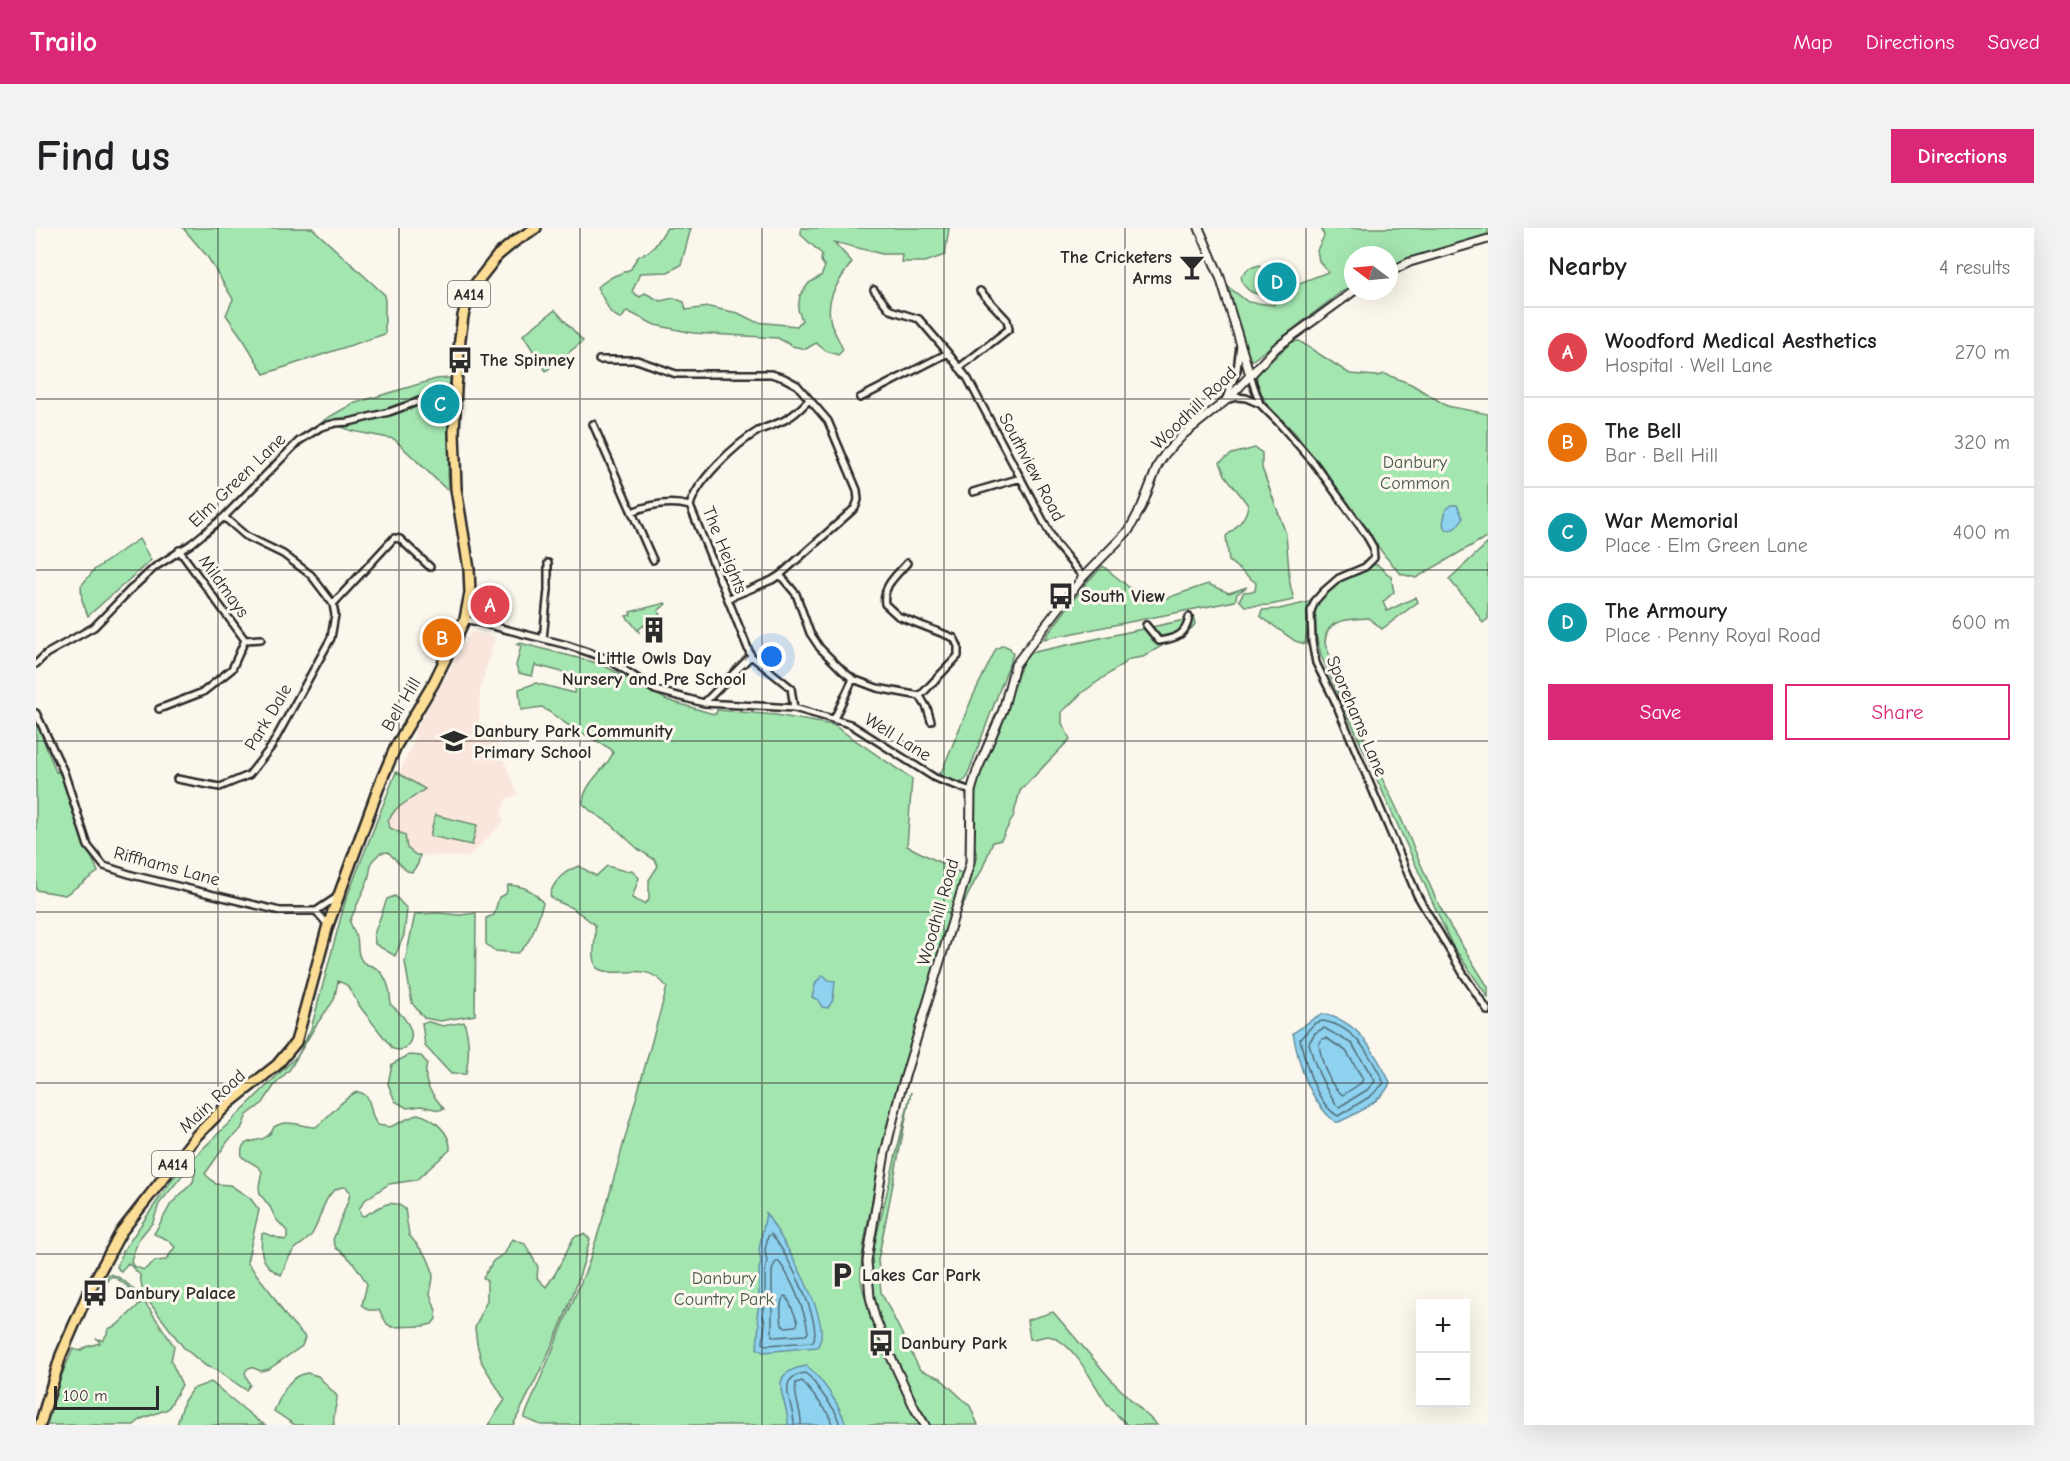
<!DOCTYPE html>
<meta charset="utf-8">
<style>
body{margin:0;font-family:"Comic Neue",sans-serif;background:#f2f2f2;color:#202124}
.controls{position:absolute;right:18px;bottom:18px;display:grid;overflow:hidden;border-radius:0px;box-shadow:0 6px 24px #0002}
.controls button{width:54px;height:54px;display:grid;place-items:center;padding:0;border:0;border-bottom:2px solid #e0e0e0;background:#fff;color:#202124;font:30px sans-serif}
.compass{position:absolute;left:1308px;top:18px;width:54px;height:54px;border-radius:50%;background:#fff;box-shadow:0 6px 24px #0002;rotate:286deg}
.scale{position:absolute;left:18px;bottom:15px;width:105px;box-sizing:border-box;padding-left:6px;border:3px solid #2b2b2b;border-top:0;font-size:16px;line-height:21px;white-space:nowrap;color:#2b2b2b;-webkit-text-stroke:4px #fbf7ec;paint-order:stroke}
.you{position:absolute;left:736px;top:429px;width:21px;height:21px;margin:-15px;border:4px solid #fff;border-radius:50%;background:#1a73e8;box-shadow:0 0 0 9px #1a73e833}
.badge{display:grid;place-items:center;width:39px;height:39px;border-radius:50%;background:#db2777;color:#fff;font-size:20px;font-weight:700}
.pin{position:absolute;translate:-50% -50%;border:3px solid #fff;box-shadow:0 2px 6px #0006}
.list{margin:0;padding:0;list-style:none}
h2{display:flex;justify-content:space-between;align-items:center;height:78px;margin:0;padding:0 24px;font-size:26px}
h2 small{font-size:20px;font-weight:400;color:#757577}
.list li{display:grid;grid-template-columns:39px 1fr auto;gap:18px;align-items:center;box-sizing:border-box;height:90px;padding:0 24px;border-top:2px solid #e0e0e0}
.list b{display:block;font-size:22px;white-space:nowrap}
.list p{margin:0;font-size:20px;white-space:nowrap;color:#757577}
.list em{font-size:20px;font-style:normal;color:#757577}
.actions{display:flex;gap:12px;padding:18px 24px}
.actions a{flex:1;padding:14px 0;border:2px solid #db2777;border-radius:0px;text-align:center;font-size:21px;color:#db2777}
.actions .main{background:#db2777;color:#fff}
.map{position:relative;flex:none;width:1452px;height:1197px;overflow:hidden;border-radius:0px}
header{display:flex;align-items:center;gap:36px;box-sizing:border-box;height:84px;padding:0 30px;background:#db2777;color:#fff}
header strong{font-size:28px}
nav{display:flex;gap:33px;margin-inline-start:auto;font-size:21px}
.intro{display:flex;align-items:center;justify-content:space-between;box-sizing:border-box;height:144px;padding:0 36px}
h1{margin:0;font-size:42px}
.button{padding:15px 27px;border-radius:0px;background:#db2777;color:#fff;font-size:21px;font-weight:700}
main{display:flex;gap:36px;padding:0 36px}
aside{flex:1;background:#fff;border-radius:0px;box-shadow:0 6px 24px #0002}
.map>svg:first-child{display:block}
.built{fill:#fbe6dd}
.green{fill:#a4e6b0;stroke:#68886e;stroke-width:1.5;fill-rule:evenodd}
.water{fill:#8ed2f0;stroke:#668fa1;stroke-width:1.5}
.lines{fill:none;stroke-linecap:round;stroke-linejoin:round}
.shore{stroke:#536e7a;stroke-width:1.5}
.minor-casing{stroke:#2b2b2b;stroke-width:10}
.tertiary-casing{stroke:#2b2b2b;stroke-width:11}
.primary-casing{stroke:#2b2b2b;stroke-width:14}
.minor{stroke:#fbf7ec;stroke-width:5}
.tertiary{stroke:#fbf7ec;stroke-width:7}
.primary{stroke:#fdde96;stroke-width:9}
.grid{fill:none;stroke:#2b2b2b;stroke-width:1.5;stroke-opacity:0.55}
.labels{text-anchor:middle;stroke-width:6;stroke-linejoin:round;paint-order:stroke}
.shield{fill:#fbf7ec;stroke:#696865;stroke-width:1.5}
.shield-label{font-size:16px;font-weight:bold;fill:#2b2b2b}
.poi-label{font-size:18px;font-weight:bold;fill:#2b2b2b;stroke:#fbf7ec;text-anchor:start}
.street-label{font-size:18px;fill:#2b2b2b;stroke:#fbf7ec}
.park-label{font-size:18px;fill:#495a4c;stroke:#fbf7ec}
</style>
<header>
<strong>Trailo</strong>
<nav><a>Map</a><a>Directions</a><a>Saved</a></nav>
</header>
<div class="intro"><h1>Find us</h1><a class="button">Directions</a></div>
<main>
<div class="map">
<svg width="1452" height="1197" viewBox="0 0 1452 1197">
<rect width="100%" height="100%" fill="#fbf7ec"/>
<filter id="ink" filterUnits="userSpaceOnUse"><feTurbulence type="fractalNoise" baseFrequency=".0167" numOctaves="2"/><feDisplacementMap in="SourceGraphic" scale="12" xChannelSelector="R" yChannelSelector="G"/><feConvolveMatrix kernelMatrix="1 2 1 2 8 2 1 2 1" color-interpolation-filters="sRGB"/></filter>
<g filter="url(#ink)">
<path class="built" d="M435,404L459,409L444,462L443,494L454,500L464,496L467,503L457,507L482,566L470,571L465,585L468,593L432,629L380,627L371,620L343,607L366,539L376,518L380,500Z"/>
<path class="green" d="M147,0H276L349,67V106L228,146L209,114L190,87L197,71L171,28Z
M631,0H655L645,37L632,44L604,45L596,64L604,69L609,65L624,73L638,70L648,74L650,82L673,79L702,85L720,94L761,98L766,92L762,82L764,67L773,55L785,48L789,39L785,33L786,26L765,7V0H913L909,27L889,34H865L866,26H846L798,14L816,34C803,53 788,70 795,95C797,103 804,113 807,122L802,127L790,123L780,115L770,121L756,118L742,110L657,105L619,97L591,83L585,91L575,85L561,59L576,49L595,41C604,22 603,31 616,21C621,17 626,6 631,0Z
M1285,0H1452V9L1420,16L1353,40V27H1317V58L1304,65L1213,135L1191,58L1212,74L1238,77L1240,64L1292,44L1283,33L1281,22L1288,8Z
M1224,37L1233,45L1238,64L1236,68C1221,67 1207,65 1205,48L1213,40Z
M519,82L547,113L510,143L487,107Z
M1263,113L1314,146L1341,148L1349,146L1375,156L1411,178L1452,186V308L1380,350L1365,346L1349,328L1260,206L1229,174L1221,154V147L1255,114Z
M414,150L412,260L410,261L358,211L316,203L288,192L316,176L400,151Z
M1219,220L1226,225V240L1250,306L1254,356L1258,372L1234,377L1209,378L1203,372L1208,364L1219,363L1220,355L1193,333L1190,308C1200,301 1211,289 1212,277L1189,247L1184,234L1196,226Z
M103,311L115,332L52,388L46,372L45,358L58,342Z
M1452,315V391L1447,395L1438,381L1413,351Z
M1330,336L1342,337L1355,349L1358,364L1347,374L1351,383L1380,369L1382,374L1346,401L1332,390C1311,392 1289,390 1289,416L1338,534L1361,581L1399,669L1415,700L1452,759V769L1416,717L1285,428C1283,416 1277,402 1278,390C1280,364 1311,350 1330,336Z
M1067,338L1111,374L1116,375L1172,356L1193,365L1211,359L1201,366L1199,373L1008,411L1051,354Z
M1273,374L1275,378L1269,416L1259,413L1224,388L1226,382L1243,381Z
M629,375L630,376L622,383L624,387L609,399L608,397L603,401V404L590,388L595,387L594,384Z
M1158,390L1159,396L1156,400L1107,429L1094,431L1047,464L1026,484V495L1034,511L984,563L977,589L965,612L957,614L945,644L940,651L914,703L941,628L937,613L938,599L939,568L943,546L987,434L994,425Z
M484,415L565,436L631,472L674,485L680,486L681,482L740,487L797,497L876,551L871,618L927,646C895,752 858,857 838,965C833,989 824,1027 825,1051C826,1063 831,1075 835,1086C849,1125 866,1161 886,1197H505L488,1190L552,1037L566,993L631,759C608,730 584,753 561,740C554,725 561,713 559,697C551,691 541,682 532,678C519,671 506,673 521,653C527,645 534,641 543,638L560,648L571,638L589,643L596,642L603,650L596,670L608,676L613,672V652L622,638L619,632L602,621L575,596L556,584L547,576C547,555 569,543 577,525L575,521L532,497L506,479L485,482L483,461L500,455L538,465L542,448L499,437L496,448L483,445L480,438L485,418L480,416Z
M967,417L974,420L977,426L930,551L924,555L906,549L903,545H905L937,468L960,421Z
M0,493L20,544L22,543L29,554L34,578L62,644L29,667L0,662Z
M360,544L389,561L360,581L352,592L354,600L369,607L371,620L380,627H384L382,636L376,644L371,643L352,624L344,625L336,633L332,652L314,693C315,699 319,704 321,710C323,718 320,725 326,733C329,737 334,737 338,739C350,745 356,764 354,776C365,785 384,804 371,818C367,823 363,822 357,821L325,780L311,757L302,753L298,772L280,797L254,841L238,858L227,875L211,887L205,901L192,913L169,946L180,956L194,957L214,970L223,982L211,1034L236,1066L249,1087L269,1109L266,1118L233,1141L225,1143L215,1139L211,1141L209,1145L214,1157L210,1162L180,1142L170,1138L148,1120L107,1066L104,1047L92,1035L85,1044L81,1039L87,1023L137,950L262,827L275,801L309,674ZM153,939L160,941L157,954L135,976L118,1006L130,1011L139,1019L130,1032L119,1033L108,1042L97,1038L95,1033L97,1026L103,1011L117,994L123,976Z
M399,587L441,597L436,617L394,608Z
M472,657C487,658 498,662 507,675C501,693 497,713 482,725L459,723L450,716V690L458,687L463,669L470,666Z
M359,668L371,681L368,707L359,728L339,716L338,706L351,671Z
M403,685L424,687L440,685L439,787L404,793L388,790L376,775L369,734L379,686Z
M393,794L407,798L428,794C434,812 433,828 430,846H415L389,818L386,795Z
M373,827L385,828L391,835C386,857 395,864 408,881L403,882L385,878L371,880L359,873L352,856L356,836Z
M321,864C339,865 331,887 342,897L354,899L382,886C398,890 415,905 414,922L380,952L353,956L329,972L323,981L325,987L328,988C342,981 354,968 369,981L373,1007L391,1029L396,1041L397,1050L394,1066L400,1083V1091L396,1096L388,1098L356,1099L351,1096L343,1082H332L326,1077L331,1056C323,1042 315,1029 300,1020L297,1012L313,970L314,964L310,959C287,958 286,992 276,1006C272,1013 264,1016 258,1022C251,1030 250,1037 245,1047C225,1037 224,1026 226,1006L228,1005L248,1012L251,1010V1003L240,991L234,979L224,966L223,958L226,943L221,938L206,929C202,903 229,922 238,899C252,890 265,899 280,899C292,890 308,869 321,864Z
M875,864L842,1032L845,1064L884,1142L905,1150V1151L934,1178L942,1197H894C865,1152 845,1099 831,1048Z
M548,1006L554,1011C538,1077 507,1138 477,1197H452L469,1172L446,1135L441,1116L439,1100L451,1072V1053L447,1050L457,1033L469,1025L476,1011L489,1016L502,1039L501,1050L510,1059L519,1046L538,1009Z
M73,1046C96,1049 121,1093 134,1112L138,1118L135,1133L146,1157L132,1181L105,1191L98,1197H9L16,1169L37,1121L44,1123L50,1119L64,1115L61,1111L67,1112L71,1106L72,1101L81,1097L105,1075L91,1058L77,1048L73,1050L65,1062Z
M1017,1084L1079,1156L1121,1197H1091C1085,1190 1077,1184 1072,1177C1057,1157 1041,1118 1016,1109C1009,1106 1002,1112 994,1111L991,1092Z
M271,1145L282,1148L301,1168C301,1178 296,1187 298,1197H259L238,1183C246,1166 251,1149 271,1145Z
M175,1154L221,1192L229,1197H141L148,1173L156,1161Z"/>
<path class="water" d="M1415,277H1421L1427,290C1423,297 1418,304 1409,301L1407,296L1410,281Z
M787,747L793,752L799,753L797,772L792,780L786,779L782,772L776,769L780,754Z
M1286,786C1323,792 1339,825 1354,854C1350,871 1318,887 1303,894H1299C1273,872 1263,838 1257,805C1268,799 1274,791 1286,786Z
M730,985C744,1007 801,1097 781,1119L727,1124L721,1120L723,1096L721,1088L723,1076V1041L725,1034L723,1022Z
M771,1138C787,1152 804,1177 810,1197H752C753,1170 726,1145 771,1138Z"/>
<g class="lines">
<path class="shore" d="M1287,793C1319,798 1335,828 1348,855L1335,868L1302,888C1280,876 1269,834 1264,811L1279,795Z
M1288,800L1316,816L1339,853L1331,862L1303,879L1300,877C1287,857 1278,838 1273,815L1279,805Z
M1290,810L1310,823L1327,851L1325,855L1307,867C1293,859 1285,832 1283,816L1286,811Z
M735,1006C749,1021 787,1094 777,1114L730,1117L727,1115L729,1095L727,1087L729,1077V1042L731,1034L729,1022L732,1008Z
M742,1033C754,1047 770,1085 772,1104L770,1107L738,1109L736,1107V1043L739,1035Z
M748,1068L751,1069L762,1094L760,1098L749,1099L746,1097C745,1088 743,1076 748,1068Z
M758,1197C759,1177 737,1150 769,1145L774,1149L799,1183L804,1197
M765,1197C766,1182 757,1170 760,1155L766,1153L793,1186L796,1197"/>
<g class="minor-casing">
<path id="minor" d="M838,62L854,82L883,91L912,125
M563,132H601L640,146H735L748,150L761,157L792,193L821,262L822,272L819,280L744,347L736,352L693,370
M923,140L973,101L971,92L944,63
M1214,147L1224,176
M824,170L912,125L932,151L1019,315L1047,349
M1192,171L1201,169L1210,170L1224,176L1242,194L1278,235L1329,305L1337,319L1338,330L1329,339L1303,350L1287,364L1279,373L1275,383L1276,414L1280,435L1298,471L1381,667L1428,747L1452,783
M1189,173L1201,142L1204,118
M557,196L617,332
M937,264L985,250
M596,284C615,276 634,273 654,278
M871,335C860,348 846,358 849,376L862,388L918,410L922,418V428L884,468
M744,347L760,366L774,405L784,420L807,443L817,451L841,460L884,468L891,480L895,493
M297,376L358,310L364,311L394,339
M429,391L531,417L572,431L619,462L668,475L758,480L814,496L899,550L935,563
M1110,397L1123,413C1141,410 1150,407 1153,389
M507,411L512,362V335
M209,412L225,411
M0,436L10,426L58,399L94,362L119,339L155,316L188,289L263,213L285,199L300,195L313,194L353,184L420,160
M668,475L715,428
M758,480L755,460L715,428L654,278C660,253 700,216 722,203C732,198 743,196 752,190C760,186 767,178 773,172
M123,481L167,464L196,441L209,412L143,322
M0,485L28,544L52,618L68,638L96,647L244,683H280L301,669
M798,491L817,451
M141,551L184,559L213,547L235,519L295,410L299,387L297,376L275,347L247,326L210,308L188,289
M280,683L292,697"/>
</g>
<g class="tertiary-casing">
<path id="tertiary" d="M1163,0L1184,49L1214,147
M1353,44L1374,34L1452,11
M889,1197L879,1181L855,1129L839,1089L834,1069L831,1033L849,925L863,868L934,635L935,563L941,543L967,482L979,437L1047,349L1093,302L1106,278L1122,237L1129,226L1148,206L1192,171L1240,120L1318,63"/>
</g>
<g class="primary-casing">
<path id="primary" d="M4,1197L25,1127L52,1065L85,1004L161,907L193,875L241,837L260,814L292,697L345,553L360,518L397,456L429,391L434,365L433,341L420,261L418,204L420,160L424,111L427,88L434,63L462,27L479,13L500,0"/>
</g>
<use href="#minor" class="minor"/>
<use href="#tertiary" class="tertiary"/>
<use href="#primary" class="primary"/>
</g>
</g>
<path class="grid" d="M182,0V1197M363,0V1197M544,0V1197M726,0V1197M908,0V1197M1089,0V1197M1270,0V1197M0,171H1452M0,342H1452M0,513H1452M0,684H1452M0,855H1452M0,1026H1452"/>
<defs>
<g id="bar-bare" transform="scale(2.07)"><path d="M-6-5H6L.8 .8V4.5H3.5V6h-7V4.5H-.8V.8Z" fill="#2b2b2b" stroke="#fbf7ec" stroke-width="2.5" paint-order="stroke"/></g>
<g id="bus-bare" transform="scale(2.07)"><path d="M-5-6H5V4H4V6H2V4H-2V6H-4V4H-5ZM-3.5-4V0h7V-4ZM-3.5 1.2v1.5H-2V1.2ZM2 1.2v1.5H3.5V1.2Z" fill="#2b2b2b" stroke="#fbf7ec" stroke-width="2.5" paint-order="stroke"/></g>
<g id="building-bare" transform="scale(2.07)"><path d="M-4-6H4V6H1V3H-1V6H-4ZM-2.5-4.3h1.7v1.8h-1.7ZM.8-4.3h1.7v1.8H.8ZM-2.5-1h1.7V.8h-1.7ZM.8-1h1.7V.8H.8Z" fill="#2b2b2b" stroke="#fbf7ec" stroke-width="2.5" paint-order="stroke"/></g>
<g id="school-bare" transform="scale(2.07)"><path d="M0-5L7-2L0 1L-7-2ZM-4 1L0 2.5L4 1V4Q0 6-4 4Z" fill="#2b2b2b" stroke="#fbf7ec" stroke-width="2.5" paint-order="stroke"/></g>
<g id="parking-bare" transform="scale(2.07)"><path d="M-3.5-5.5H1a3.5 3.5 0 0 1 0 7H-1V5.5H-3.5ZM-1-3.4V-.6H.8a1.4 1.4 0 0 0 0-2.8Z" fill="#2b2b2b" stroke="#fbf7ec" stroke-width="2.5" paint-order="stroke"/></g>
</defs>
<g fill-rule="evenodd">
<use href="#bar-bare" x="1156" y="39"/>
<use href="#bus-bare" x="424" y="132"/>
<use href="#bus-bare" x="1025" y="368"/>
<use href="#building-bare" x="618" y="402"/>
<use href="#school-bare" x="418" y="513"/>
<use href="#parking-bare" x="806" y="1047"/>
<use href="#bus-bare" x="59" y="1065"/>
<use href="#bus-bare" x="845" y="1115"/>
</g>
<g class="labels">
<g class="shield">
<rect x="412" y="53" width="42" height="26" rx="4.5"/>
<rect x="116" y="923" width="42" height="26" rx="4.5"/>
</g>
<g class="shield-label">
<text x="433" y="72">A414</text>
<text x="137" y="942">A414</text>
</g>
<g class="poi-label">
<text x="1136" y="35" text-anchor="end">The Cricketers<tspan x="1136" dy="21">Arms</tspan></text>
<text x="444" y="138">The Spinney</text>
<text x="1045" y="374">South View</text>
<text x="618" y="436" text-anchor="middle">Little Owls Day<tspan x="618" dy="21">Nursery and Pre School</tspan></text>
<text x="438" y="509">Danbury Park Community<tspan x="438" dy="21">Primary School</tspan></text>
<text x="826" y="1053">Lakes Car Park</text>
<text x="79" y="1071">Danbury Palace</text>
<text x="865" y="1121">Danbury Park</text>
</g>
<g class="street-label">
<text transform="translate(1158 180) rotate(-44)" y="6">Woodhill Road</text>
<text transform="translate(996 239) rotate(62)" y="6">Southview Road</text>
<text transform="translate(201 252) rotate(-44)" y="6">Elm Green Lane</text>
<text transform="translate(689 322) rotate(68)" y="6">The Heights</text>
<text transform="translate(188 358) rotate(54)" y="6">Mildmays</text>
<text transform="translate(365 476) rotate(-59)" y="6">Bell Hill</text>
<text transform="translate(1321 488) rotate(67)" y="6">Sporehams Lane</text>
<text transform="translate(232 489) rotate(-59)" y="6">Park Dale</text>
<text transform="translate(862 509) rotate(32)" y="6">Well Lane</text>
<text transform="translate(131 638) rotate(15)" y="6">Riffhams Lane</text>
<text transform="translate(902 684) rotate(-74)" y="6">Woodhill Road</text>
<text transform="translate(176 873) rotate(-43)" y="6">Main Road</text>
</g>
<g class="park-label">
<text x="1379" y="240">Danbury<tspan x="1379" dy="21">Common</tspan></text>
<text x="688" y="1056">Danbury<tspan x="688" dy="21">Country Park</tspan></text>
</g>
</g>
</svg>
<div class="controls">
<button>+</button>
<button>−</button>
</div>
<svg class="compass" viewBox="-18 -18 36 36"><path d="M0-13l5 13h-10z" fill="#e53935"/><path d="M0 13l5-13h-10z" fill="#757577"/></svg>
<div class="scale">100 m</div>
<div class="you"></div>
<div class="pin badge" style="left:454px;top:377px;background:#e0444e">A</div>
<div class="pin badge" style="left:406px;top:410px;background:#e8710a">B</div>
<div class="pin badge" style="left:404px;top:176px;background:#0f9aa8">C</div>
<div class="pin badge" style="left:1241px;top:54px;background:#0f9aa8">D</div>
</div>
<aside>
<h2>Nearby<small>4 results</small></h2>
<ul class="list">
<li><span class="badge" style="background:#e0444e">A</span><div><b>Woodford Medical Aesthetics</b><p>Hospital · Well Lane</p></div><em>270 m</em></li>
<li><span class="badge" style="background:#e8710a">B</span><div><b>The Bell</b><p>Bar · Bell Hill</p></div><em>320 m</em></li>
<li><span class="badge" style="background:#0f9aa8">C</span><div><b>War Memorial</b><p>Place · Elm Green Lane</p></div><em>400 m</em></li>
<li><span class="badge" style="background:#0f9aa8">D</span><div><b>The Armoury</b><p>Place · Penny Royal Road</p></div><em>600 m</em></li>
</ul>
<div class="actions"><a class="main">Save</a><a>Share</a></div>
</aside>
</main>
